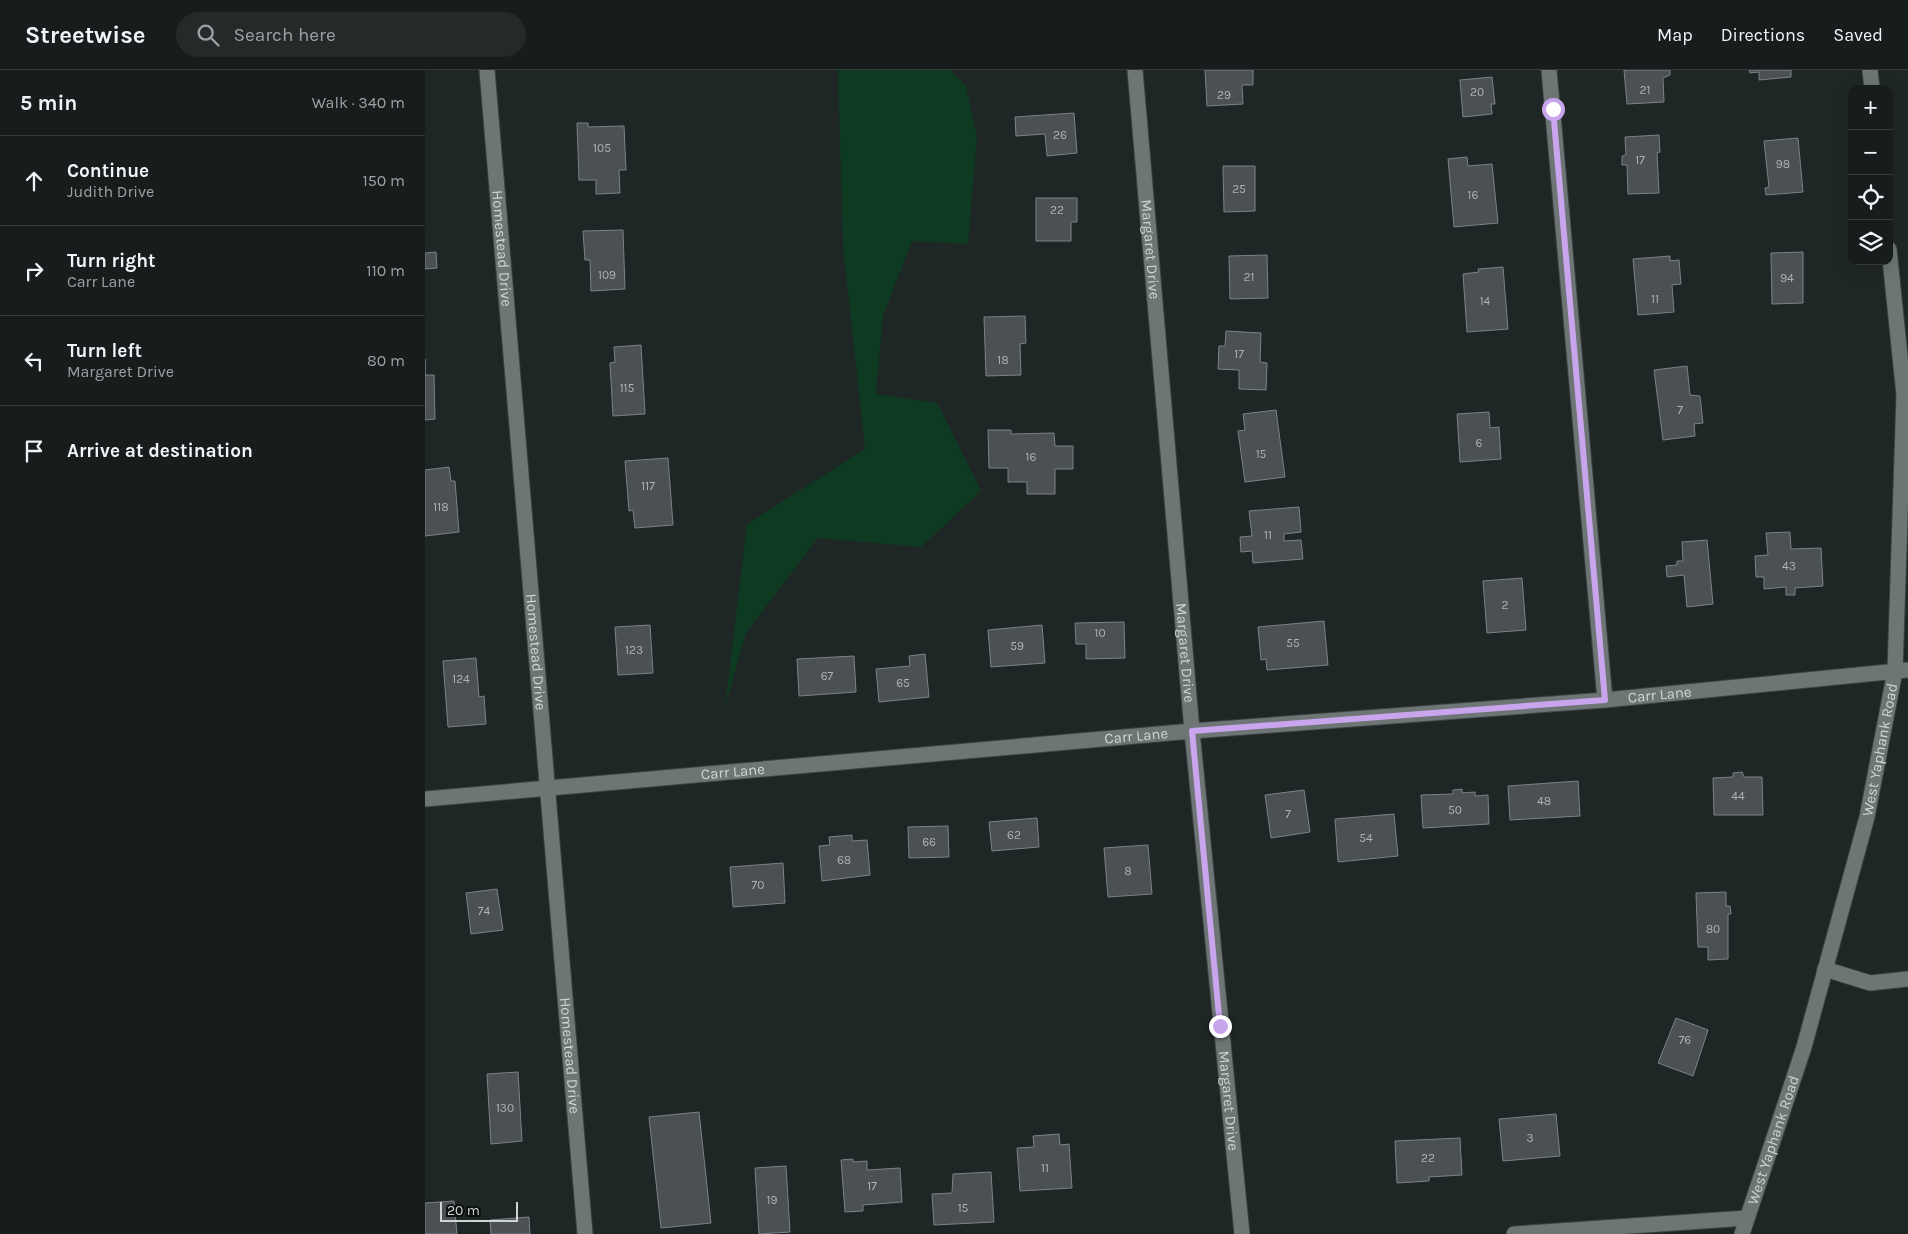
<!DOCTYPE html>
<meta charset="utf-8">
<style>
body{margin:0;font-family:Karla,sans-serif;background:#242929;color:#f1f3f6}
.controls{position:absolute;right:15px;top:15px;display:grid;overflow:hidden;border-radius:10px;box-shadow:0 5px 20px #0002}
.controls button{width:45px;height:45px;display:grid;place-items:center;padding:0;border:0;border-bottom:1px solid #363a3b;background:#171c1c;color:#f1f3f6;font:25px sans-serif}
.scale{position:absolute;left:15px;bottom:12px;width:78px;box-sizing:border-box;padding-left:5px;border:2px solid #cfd4d4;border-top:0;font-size:14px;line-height:18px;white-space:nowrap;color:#cfd4d4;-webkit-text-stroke:4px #0c0e0e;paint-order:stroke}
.stop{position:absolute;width:15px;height:15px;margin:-11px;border:4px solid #c9a5ee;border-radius:50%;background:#fff}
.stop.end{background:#c9a5ee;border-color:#fff;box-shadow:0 1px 5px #0008}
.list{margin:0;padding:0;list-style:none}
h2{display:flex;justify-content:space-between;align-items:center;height:65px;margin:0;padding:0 20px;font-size:21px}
h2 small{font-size:16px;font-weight:400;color:#9ea1a3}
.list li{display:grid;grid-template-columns:32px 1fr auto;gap:15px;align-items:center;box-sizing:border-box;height:90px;padding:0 20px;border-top:1px solid #363a3b}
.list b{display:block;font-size:19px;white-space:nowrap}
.list p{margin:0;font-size:16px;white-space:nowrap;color:#9ea1a3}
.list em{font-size:16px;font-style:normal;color:#9ea1a3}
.icon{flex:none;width:28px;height:28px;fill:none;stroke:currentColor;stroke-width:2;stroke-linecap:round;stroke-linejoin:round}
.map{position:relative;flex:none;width:1483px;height:1164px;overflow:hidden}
header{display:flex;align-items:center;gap:30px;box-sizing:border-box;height:70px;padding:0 25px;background:#171c1c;border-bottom:1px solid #363a3b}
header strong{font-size:24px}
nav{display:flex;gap:28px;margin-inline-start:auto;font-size:18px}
.search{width:350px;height:45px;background:#242929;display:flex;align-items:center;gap:12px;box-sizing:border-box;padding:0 18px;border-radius:28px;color:#9ea1a3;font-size:19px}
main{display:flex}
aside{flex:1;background:#171c1c}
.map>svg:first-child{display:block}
.green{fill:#0e3a21}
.building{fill:#4a5053;stroke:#7c8386}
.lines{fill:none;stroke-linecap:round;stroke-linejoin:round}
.minor-casing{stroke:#3c4242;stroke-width:17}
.minor{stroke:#6d7575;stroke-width:15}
.route{stroke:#c9a5ee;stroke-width:6}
.labels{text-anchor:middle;stroke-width:4;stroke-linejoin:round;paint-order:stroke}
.number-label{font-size:12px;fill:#aeb3b4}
.street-label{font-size:15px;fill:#cfd4d4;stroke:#0c0e0e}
</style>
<header>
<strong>Streetwise</strong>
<div class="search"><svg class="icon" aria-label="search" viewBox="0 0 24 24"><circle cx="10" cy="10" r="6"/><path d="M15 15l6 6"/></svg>Search here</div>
<nav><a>Map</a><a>Directions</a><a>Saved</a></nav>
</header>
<main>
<aside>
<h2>5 min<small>Walk · 340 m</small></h2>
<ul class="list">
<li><svg class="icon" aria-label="ahead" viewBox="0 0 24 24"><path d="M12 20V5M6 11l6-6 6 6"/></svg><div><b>Continue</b><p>Judith Drive</p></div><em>150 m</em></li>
<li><svg class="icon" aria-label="right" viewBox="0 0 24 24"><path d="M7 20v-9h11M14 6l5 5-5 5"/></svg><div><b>Turn right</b><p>Carr Lane</p></div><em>110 m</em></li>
<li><svg class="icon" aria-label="left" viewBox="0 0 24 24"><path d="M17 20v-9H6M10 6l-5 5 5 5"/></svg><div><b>Turn left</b><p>Margaret Drive</p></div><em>80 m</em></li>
<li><svg class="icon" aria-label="arrive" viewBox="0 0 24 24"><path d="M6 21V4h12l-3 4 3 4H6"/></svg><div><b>Arrive at destination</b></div></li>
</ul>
</aside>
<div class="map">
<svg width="1483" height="1164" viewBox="0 0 1483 1164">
<rect width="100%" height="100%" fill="#1f2626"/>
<path class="green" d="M413,0H525L541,16L552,68L543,174L487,171L458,246L451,324L512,333L556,421L496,477L393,468L321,563L300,637L322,454L440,379L418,176Z"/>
<path class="building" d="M780,0H828V15H817L818,34L782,36Z
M1199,0H1245V5L1238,8L1239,32L1202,34Z
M1324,0H1366V7L1334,10V2L1325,3Z
M1067,7L1070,34H1066L1067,44L1038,47L1035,10Z
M649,43L652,83L622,86L620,64L591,66L590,47Z
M152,53H163V57L199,56L201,100H194L195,123L171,124V110H154Z
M1234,65L1235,82L1232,83L1234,123L1203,124L1202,95H1197V86L1201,85L1200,67Z
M1373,68L1378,122L1341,125L1340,118L1344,117L1339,71Z
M1042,87L1043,96L1067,94L1073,153L1029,157L1023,89Z
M798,96H830V141L799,142Z
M611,128H652V152H646V171H611Z
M198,160L200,219L166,221L165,190H160L158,161Z
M11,182L12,198L0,199V183Z
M1378,182V233L1347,234L1346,183Z
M842,185L843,228L805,229L804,186Z
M1245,186V191L1254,190L1256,214L1247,215L1249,242L1213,245L1208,189Z
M1078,197L1083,259L1042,262L1038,204L1054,202L1053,199Z
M600,246L601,273L595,274L596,305L561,306L559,247Z
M801,261L836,263L835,292L842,293L841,320L814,319V300L793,299L794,276H800Z
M216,275L220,344L188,346L185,293L190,292L189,277Z
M0,289V305H9L10,349L0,350Z
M1262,296L1265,325L1275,326L1278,353L1269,354L1270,366L1238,370L1229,300Z
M851,340L860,407L820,412L813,361L820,360L818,344Z
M1064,342L1065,358L1074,357L1076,389L1035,392L1032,344Z
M563,360H586V364L629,363L630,376H648V399H630V424H602V412H583V398H564Z
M243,388L248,455L210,458L208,440L204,441L200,391Z
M24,397L26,411H30L34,462L0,466V400Z
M874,437L876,462L859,464V471L876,470L878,489L828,493L827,481L816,482L815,467L827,466L824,441Z
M1365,462L1366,479L1396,478L1398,516L1370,518V525H1361V517L1339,519V507H1331L1330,486L1343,485L1341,463Z
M1282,470L1288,534L1262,537L1259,505L1242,507L1241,496L1252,495V491H1258L1257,472Z
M1097,508L1101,560L1062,563L1058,511Z
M899,551L903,595L842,600L841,589L836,590L833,557Z
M699,552L700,588L661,589V574H651L650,553Z
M225,555L228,603L193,605L190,557Z
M617,555L620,593L566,597L563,560Z
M500,584L504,627L454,632L451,599L485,596L484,586Z
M429,586L431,622L374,626L372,589Z
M51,588L54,627L59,626L61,654L23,657L18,591Z
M1317,702L1319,707H1337L1338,745H1289L1288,708L1308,707V703Z
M1153,711L1155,746L1085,750L1083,716Z
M1037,719V723L1050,722V726L1063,725L1064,754L998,758L996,725L1028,724V720Z
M879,720L885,762L846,768L840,725Z
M969,744L973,786L913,792L910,749Z
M612,748L614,777L567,781L564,752Z
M523,756L524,787L484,788L483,757Z
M427,765V771L442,770L445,805L397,811L394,776L405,775L404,767Z
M723,775L727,824L683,827L679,778Z
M358,793L360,833L308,837L305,797Z
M72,819L78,860L46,864L41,823Z
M1301,822V836H1305L1306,844H1303V889L1283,890V877H1273L1271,823Z
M1251,948L1283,960L1268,1006L1233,993Z
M93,1002L97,1071L66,1074L62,1004Z
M274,1042L286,1153L236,1158L224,1047Z
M1131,1044L1135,1086L1078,1091L1074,1049Z
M634,1064L635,1075L644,1074L647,1118L595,1121L592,1078L609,1077L608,1066Z
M1035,1068L1037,1105L1004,1107V1111L972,1113L970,1071Z
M428,1089V1092L442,1091V1100L475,1098L477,1132L438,1135V1141L420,1142L416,1090Z
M361,1096L365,1162L334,1164L330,1098Z
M566,1102L569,1152L509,1155L507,1124L527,1123L528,1104Z
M29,1131L32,1164H0V1133Z
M104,1147L105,1164H66L65,1150Z"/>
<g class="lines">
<g class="minor-casing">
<g id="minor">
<path id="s1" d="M62,0L160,1164"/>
<path id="s2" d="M710,0L767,661L817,1164"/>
<path d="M1124,0L1180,630"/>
<path d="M1445,0L1447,19"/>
<path id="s3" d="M0,729L767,661L1180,630L1483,600"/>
<path d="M1400,899L1445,913L1483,909"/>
<path d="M1089,1164L1322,1148"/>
<path id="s4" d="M1317,1164L1379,977L1442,747L1470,601L1479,325L1464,179"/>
</g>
</g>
<use href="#minor" class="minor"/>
</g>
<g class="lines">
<path class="route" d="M795,956L767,661L1180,630L1128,39"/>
</g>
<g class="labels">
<g class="number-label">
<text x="1220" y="24">21</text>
<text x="1052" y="26">20</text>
<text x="799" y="29">29</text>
<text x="635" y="69">26</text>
<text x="177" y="82">105</text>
<text x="1215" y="94">17</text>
<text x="1358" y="98">98</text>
<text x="814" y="123">25</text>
<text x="1048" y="129">16</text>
<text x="632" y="144">22</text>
<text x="182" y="209">109</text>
<text x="824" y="211">21</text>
<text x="1362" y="212">94</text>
<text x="1230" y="233">11</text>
<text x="1060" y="235">14</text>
<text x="814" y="288">17</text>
<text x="578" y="294">18</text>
<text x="202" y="322">115</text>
<text x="1255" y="344">7</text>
<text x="1054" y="377">6</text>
<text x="836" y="388">15</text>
<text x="606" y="391">16</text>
<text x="223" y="420">117</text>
<text x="16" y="441">118</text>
<text x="843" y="469">11</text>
<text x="1364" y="500">43</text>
<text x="1080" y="539">2</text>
<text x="675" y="567">10</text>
<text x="868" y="577">55</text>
<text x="592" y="580">59</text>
<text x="209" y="584">123</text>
<text x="402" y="610">67</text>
<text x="36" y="613">124</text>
<text x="478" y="617">65</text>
<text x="1313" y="730">44</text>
<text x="1119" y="735">48</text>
<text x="1030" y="744">50</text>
<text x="863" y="748">7</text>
<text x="589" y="769">62</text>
<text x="941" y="772">54</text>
<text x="504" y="776">66</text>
<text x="419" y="794">68</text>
<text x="703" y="805">8</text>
<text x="333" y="819">70</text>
<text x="59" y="845">74</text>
<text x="1288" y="863">80</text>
<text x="1260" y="974">76</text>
<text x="80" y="1042">130</text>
<text x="1105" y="1072">3</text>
<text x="1003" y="1092">22</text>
<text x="620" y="1102">11</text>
<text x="447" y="1120">17</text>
<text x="347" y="1134">19</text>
<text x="538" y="1142">15</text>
</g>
<g class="street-label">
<text dy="5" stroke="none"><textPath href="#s1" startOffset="179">Homestead Drive</textPath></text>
<text dy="5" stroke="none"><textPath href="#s2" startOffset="180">Margaret Drive</textPath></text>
<text dy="5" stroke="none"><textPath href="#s1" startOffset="584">Homestead Drive</textPath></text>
<text dy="5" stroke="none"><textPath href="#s2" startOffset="585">Margaret Drive</textPath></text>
<text dy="5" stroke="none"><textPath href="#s3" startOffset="1239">Carr Lane</textPath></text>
<text dy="5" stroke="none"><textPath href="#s3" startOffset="714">Carr Lane</textPath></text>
<text dy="5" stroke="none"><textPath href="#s4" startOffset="504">West Yaphank Road</textPath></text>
<text dy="5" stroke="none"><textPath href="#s3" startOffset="309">Carr Lane</textPath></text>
<text dy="5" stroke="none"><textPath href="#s1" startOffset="989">Homestead Drive</textPath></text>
<text dy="5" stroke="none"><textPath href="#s2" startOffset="1035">Margaret Drive</textPath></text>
<text dy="5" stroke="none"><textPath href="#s4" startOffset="99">West Yaphank Road</textPath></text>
</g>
</g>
</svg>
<div class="controls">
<button>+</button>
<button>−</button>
<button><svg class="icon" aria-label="locate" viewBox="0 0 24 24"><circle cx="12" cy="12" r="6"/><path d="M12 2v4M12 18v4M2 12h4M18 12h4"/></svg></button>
<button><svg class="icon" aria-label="layers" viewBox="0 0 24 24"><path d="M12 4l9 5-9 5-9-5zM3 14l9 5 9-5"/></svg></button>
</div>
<div class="scale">20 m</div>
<div class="stop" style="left:1128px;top:39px"></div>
<div class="stop end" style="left:795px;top:956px"></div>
</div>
</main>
